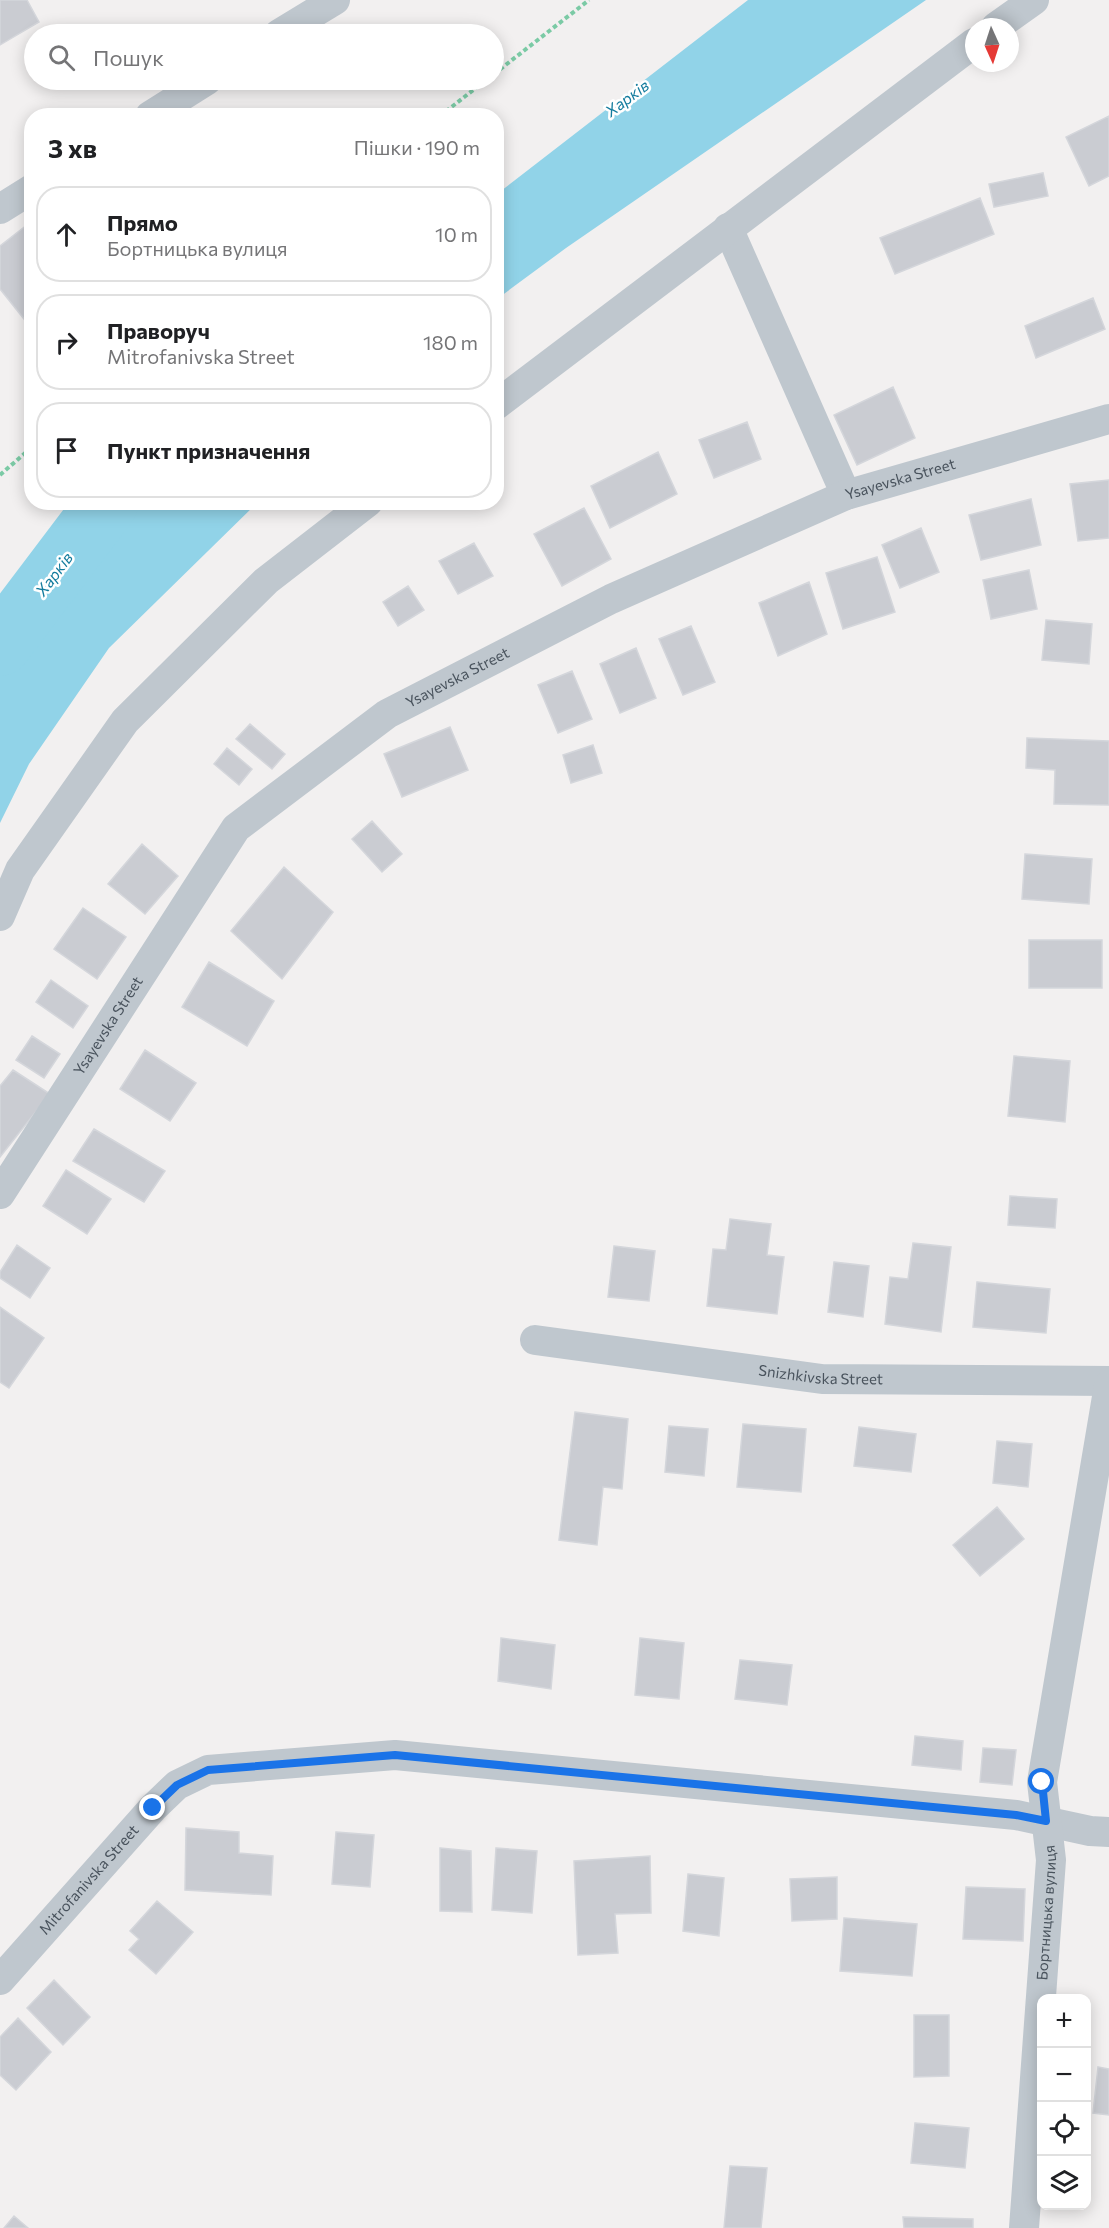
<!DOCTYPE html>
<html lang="uk">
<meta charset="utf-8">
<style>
body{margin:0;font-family:Commissioner,sans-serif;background:#f6f6f6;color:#202124}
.controls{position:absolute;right:18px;bottom:18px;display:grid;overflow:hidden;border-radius:12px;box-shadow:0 3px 15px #0003}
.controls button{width:54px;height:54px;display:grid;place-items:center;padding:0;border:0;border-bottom:2px solid #e0e0e0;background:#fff;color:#202124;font:30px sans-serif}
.compass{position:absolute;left:965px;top:18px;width:54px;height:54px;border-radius:50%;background:#fff;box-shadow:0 3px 15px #0003;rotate:177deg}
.stop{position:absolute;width:18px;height:18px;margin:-14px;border:4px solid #1a73e8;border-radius:50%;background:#fff}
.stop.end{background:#1a73e8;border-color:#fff;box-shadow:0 2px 6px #0008}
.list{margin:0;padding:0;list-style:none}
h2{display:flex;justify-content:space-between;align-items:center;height:78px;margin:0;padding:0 24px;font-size:26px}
h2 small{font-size:20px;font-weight:400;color:#757577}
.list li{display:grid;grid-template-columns:39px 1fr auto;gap:18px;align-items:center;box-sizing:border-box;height:96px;margin:0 12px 12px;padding:0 12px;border:2px solid #e0e0e0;border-radius:24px}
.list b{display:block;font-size:22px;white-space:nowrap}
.list p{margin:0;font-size:20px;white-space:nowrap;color:#757577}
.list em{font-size:20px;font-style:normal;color:#757577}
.icon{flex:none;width:33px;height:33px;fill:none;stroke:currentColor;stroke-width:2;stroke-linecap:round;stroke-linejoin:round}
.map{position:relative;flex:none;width:1109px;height:2228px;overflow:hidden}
.search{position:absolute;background:#fff;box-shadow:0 3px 15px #0003;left:24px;top:24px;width:480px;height:66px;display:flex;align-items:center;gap:15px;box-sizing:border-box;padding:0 21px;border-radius:33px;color:#757577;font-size:22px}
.panel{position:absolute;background:#fff;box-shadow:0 3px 15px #0003;left:24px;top:108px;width:480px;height:402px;border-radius:24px}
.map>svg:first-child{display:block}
.water{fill:#91d3e8}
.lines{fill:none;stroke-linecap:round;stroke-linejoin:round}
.river{stroke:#91d3e8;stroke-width:62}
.building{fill:#caccd2;stroke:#d4d6db;stroke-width:1.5}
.path{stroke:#7bcaa5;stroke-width:4;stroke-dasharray:4.5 3;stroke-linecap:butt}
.minor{stroke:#bfc7ce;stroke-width:30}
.route{stroke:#1a73e8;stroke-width:8}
.labels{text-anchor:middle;stroke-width:5;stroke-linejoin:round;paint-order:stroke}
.street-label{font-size:15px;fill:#49535d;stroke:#fff}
.water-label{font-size:16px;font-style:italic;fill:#147c9e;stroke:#fff}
</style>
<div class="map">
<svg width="1109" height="2228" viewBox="0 0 1109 2228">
<rect width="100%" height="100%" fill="#f2f0f0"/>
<path class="water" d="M748,0H926L566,248L497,299V194Z
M113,502L257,503L109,648L29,764L0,823V654L107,507Z"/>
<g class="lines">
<path class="river" d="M0,645L108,502"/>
</g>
<path class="building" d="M0,0H27L39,22L0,45Z
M1109,116V176L1089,186L1066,137Z
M1043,173L1048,196L994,207L989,184Z
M980,198L994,234L895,274L880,238Z
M32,221V329L0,289V246Z
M1093,298L1105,329L1036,358L1025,326Z
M893,387L915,438L857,465L834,415Z
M747,422L761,459L714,478L699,440Z
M658,452L677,494L610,528L591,486Z
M1109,480V538L1078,541L1070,484Z
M1031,499L1041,545L981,560L969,515Z
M584,508L611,559L562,586L534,534Z
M921,528L939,572L900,588L882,545Z
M474,543L493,576L458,594L439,561Z
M877,557L895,612L843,629L826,573Z
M1029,570L1037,609L991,619L983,580Z
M809,582L827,634L778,656L759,603Z
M408,586L424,610L398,626L383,602Z
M1046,620L1092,624L1089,664L1042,660Z
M691,626L715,682L683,695L659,639Z
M636,648L656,698L620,713L600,664Z
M572,671L592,719L558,733L538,685Z
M250,724L285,754L272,769L236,739Z
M450,727L468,770L402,797L384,754Z
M1027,738L1109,741V805L1054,804L1055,770L1026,768Z
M593,745L602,773L571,783L563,755Z
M227,748L252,769L239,785L214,764Z
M372,821L402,854L382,872L352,839Z
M142,844L178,876L145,914L108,884Z
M1025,854L1092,859L1089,904L1022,899Z
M284,867L333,912L282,979L231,931Z
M83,908L126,937L97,979L54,949Z
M1029,940H1102V988H1029Z
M209,962L274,1001L247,1046L182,1007Z
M51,980L88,1006L73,1028L36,1002Z
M32,1036L60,1054L44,1078L16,1060Z
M145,1050L196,1083L170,1121L120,1089Z
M1014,1056L1070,1061L1065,1122L1008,1116Z
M13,1070L50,1094L0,1157V1086Z
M94,1129L165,1171L144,1202L73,1161Z
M66,1170L111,1199L87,1234L43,1206Z
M1010,1196L1057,1199L1055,1228L1008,1225Z
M730,1219L771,1224L767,1255L784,1257L777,1314L707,1306L713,1249L726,1250Z
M913,1243L951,1247L941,1332L885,1324L890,1277L908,1279Z
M17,1245L50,1268L30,1298L0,1278V1272Z
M614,1246L655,1251L649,1301L608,1297Z
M834,1262L869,1266L863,1317L828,1312Z
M977,1282L1050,1289L1046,1333L973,1327Z
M0,1307L44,1338L9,1388L0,1382Z
M575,1412L628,1419L622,1489L603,1487L597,1545L559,1540Z
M743,1424L806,1429L801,1492L737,1487Z
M669,1426L708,1429L704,1476L665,1472Z
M859,1427L916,1434L911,1472L854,1466Z
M997,1441L1032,1444L1028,1487L993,1483Z
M997,1507L1024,1539L980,1576L953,1545Z
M501,1638L555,1645L551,1689L498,1681Z
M640,1638L684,1643L679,1699L635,1695Z
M740,1660L792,1665L787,1705L735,1699Z
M915,1736L963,1741L961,1770L912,1765Z
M983,1748L1016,1750L1012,1785L980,1782Z
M186,1828L239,1832V1853L273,1856L271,1895L185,1890Z
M336,1832L374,1835L370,1887L332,1884Z
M440,1848L471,1851L472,1912L440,1911Z
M496,1848L537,1851L532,1913L492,1910Z
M650,1856L651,1913L615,1914L618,1953L578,1955L574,1861Z
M688,1874L724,1878L719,1936L683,1931Z
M837,1877V1919L792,1921L790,1879Z
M966,1887L1025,1889L1023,1941L963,1939Z
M157,1901L193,1932L156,1974L129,1950L139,1939L130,1931Z
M844,1918L917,1924L912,1976L840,1971Z
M54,1980L90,2017L63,2045L27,2008Z
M914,2015H949V2076L914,2077Z
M18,2018L51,2052L16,2090L0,2075V2037Z
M1098,2067L1109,2069V2115L1093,2113Z
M915,2123L969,2128L965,2168L911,2163Z
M730,2166L767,2168L761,2228H724Z
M14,2216L28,2228H4Z
M903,2217L973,2219V2228H904Z"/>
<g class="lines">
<path class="path" d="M494,74L589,0
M440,116L486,80
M0,475L32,447"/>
<g class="minor">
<path d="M996,27L1034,0"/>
<path d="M279,34L335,0"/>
<path d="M150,116L207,80"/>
<path d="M0,209L32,189"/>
<path d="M728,228L846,495"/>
<path d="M496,405L974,43"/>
<path d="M0,916L20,870L125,721L266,581L368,502"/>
<path id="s1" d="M0,1194L236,828L387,714L611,599L846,495L1109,419"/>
<path id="s2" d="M535,1340L822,1379L1109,1381"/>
<path id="s3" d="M0,1980L153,1808L177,1785L208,1770L395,1755L1016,1815L1090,1831L1109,1832"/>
<path id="s4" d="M1024,2228L1051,1860L1042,1782L1109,1385"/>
</g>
</g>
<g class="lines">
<path class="route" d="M153,1808L177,1785L208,1770L395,1755L1016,1815L1046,1821L1042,1782"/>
</g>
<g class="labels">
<g class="street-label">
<text dy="5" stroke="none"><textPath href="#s1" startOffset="1190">Ysayevska Street</textPath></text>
<text dy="5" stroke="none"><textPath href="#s1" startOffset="704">Ysayevska Street</textPath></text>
<text dy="5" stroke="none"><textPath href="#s1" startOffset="200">Ysayevska Street</textPath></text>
<text dy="5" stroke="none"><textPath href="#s2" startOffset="288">Snizhkivska Street</textPath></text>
<text dy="5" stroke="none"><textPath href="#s3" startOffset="134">Mitrofanivska Street</textPath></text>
<text dy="5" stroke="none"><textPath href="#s4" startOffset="316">Бортницька вулиця</textPath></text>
</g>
<g class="water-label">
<text transform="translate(627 98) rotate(-37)" y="6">Харків</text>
<text transform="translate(54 574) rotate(-53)" y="6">Харків</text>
</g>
</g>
</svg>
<div class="controls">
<button>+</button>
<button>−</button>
<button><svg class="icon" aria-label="locate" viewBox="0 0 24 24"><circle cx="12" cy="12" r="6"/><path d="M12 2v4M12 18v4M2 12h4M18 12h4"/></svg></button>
<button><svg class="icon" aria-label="layers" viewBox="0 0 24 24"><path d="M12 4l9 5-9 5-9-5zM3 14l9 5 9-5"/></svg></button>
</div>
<svg class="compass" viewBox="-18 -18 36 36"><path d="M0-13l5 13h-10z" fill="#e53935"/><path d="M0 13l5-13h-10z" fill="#757577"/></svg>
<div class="stop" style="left:1042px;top:1782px"></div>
<div class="stop end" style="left:153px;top:1808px"></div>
<div class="search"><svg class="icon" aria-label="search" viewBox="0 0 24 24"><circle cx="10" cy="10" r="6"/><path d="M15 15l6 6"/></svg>Пошук</div>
<section class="panel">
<h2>3 хв<small>Пішки · 190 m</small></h2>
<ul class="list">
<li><svg class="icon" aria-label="ahead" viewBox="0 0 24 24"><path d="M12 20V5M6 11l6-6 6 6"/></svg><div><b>Прямо</b><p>Бортницька вулиця</p></div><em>10 m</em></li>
<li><svg class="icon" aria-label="right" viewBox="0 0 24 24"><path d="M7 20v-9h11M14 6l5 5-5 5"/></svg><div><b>Праворуч</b><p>Mitrofanivska Street</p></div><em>180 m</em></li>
<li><svg class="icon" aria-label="arrive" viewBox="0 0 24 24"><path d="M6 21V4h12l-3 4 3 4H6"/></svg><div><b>Пункт призначення</b></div></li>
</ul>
</section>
</div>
